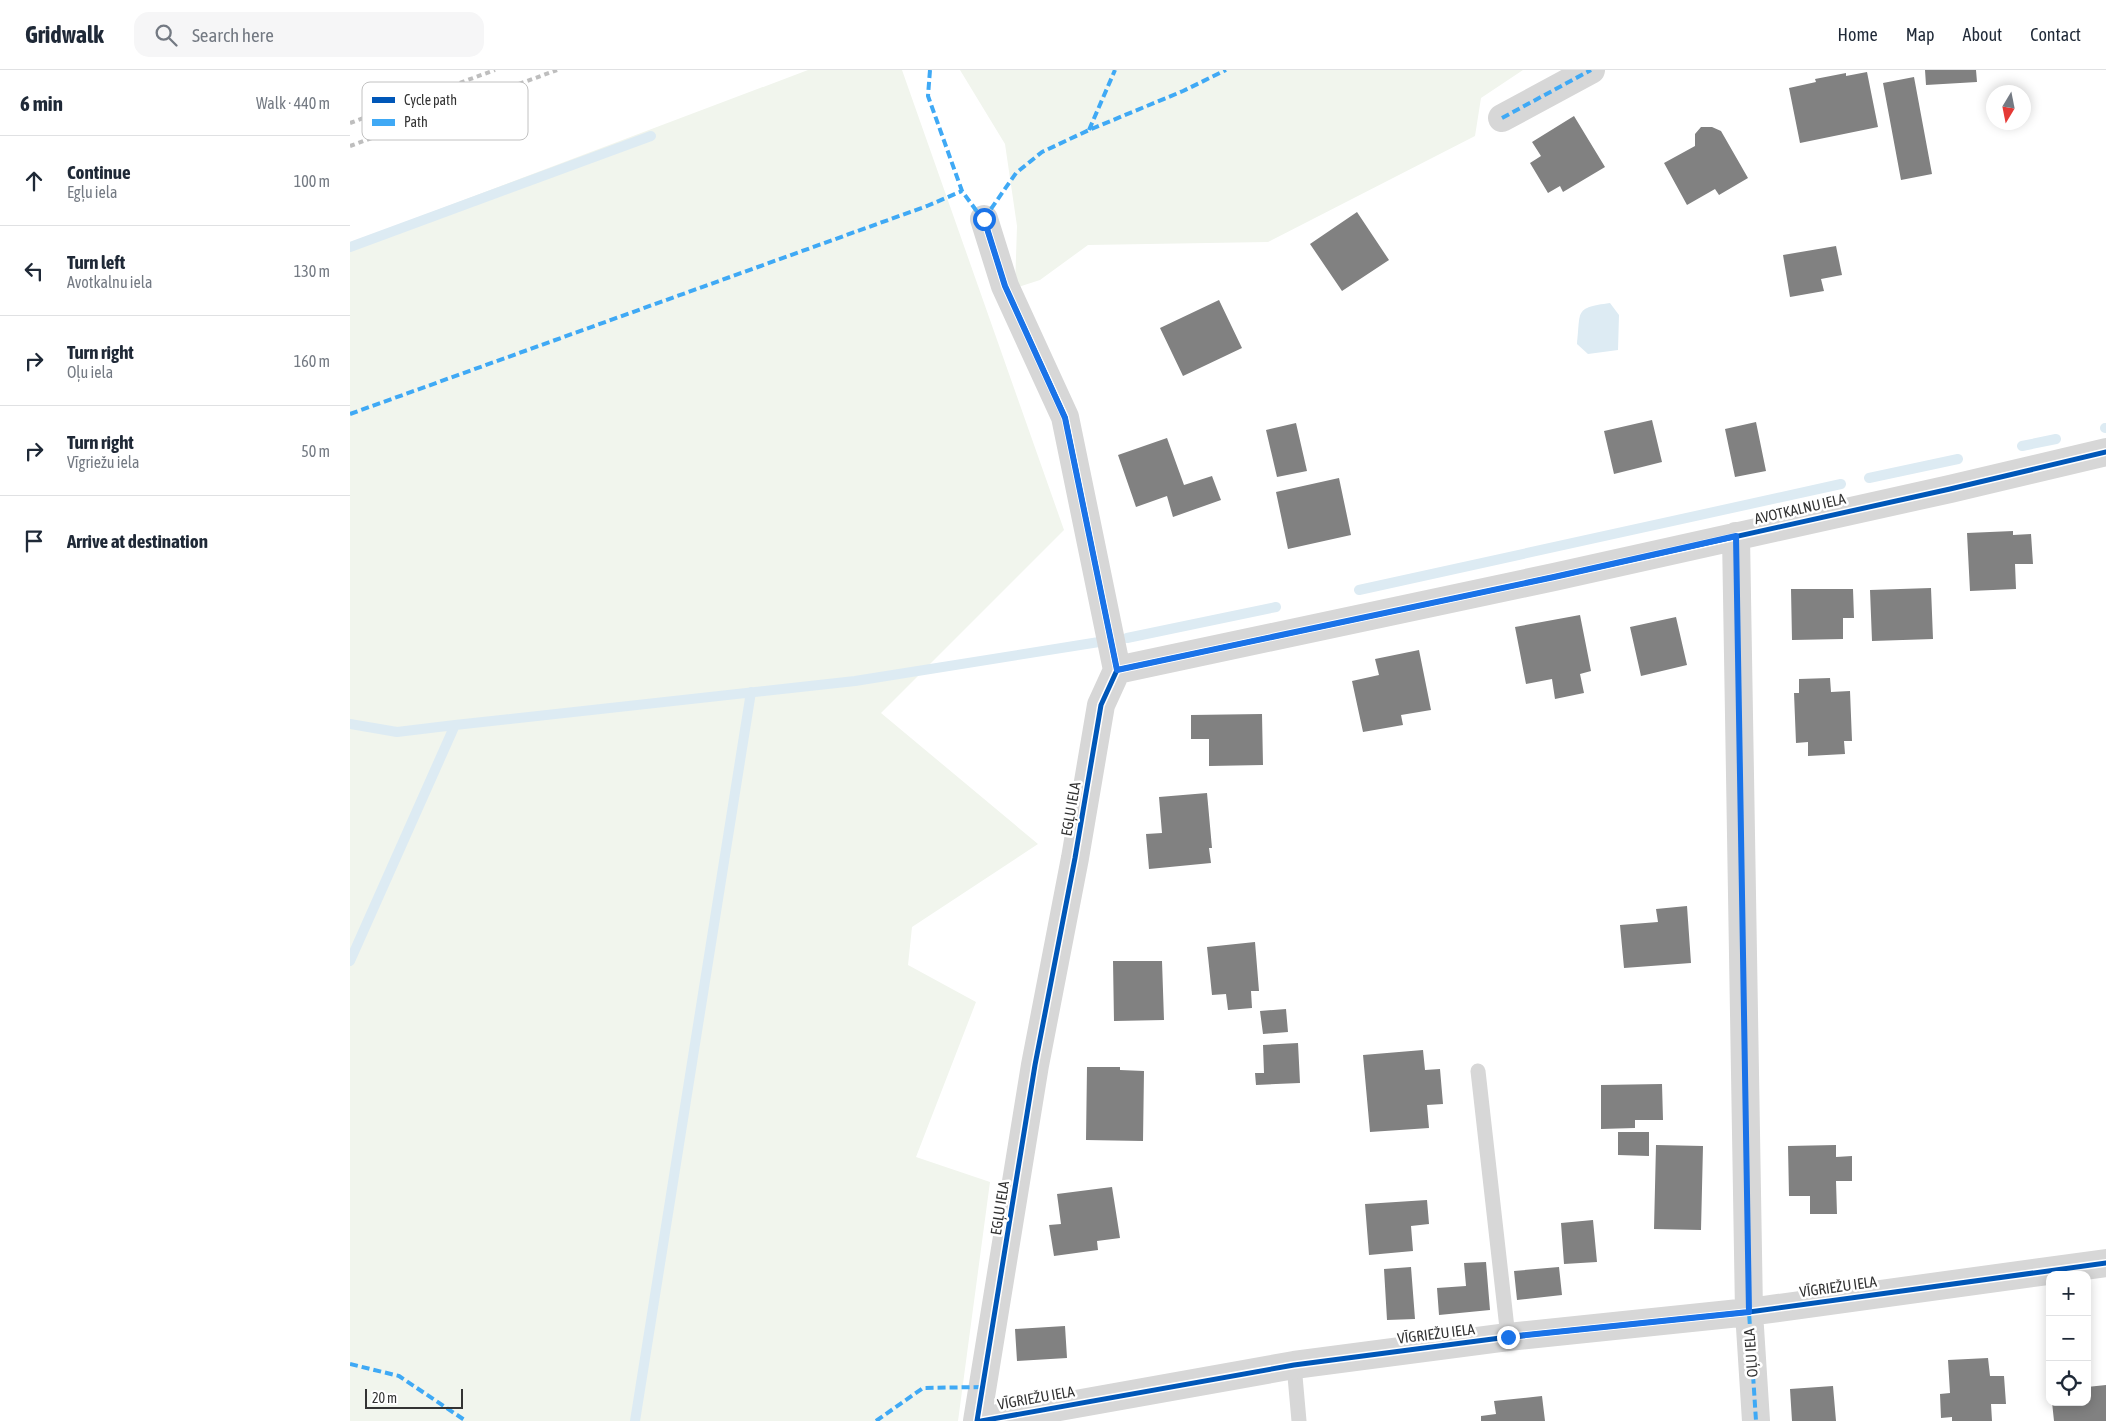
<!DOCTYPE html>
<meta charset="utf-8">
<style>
body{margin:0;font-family:"Asap Condensed",sans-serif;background:#f6f6f7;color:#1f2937}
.controls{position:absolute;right:15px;bottom:15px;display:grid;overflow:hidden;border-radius:10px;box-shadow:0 2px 12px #0003}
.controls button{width:45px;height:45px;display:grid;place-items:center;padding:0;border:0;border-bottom:1px solid #e0e1e3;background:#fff;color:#1f2937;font:25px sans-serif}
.compass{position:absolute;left:1636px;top:15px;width:45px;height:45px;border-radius:50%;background:#fff;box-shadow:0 2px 12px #0003;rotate:190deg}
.scale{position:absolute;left:15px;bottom:12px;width:98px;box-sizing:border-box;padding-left:5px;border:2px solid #333;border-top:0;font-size:14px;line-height:18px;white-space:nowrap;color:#333;-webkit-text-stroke:4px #fff;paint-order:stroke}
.stop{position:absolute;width:15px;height:15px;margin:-11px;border:4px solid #1a73e8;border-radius:50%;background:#fff}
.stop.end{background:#1a73e8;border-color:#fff;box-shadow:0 1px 5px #0008}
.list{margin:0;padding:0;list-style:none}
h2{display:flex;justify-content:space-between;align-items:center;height:65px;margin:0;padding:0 20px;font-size:21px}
h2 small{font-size:16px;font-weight:400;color:#747a83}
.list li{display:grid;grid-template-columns:32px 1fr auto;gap:15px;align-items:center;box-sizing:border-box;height:90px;padding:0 20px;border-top:1px solid #e0e1e3}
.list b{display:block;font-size:19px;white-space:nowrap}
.list p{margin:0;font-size:16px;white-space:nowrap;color:#747a83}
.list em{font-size:16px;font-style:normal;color:#747a83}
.icon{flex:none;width:28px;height:28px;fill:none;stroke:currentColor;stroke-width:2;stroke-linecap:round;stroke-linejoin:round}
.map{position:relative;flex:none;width:1756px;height:1351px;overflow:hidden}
header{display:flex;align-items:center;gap:30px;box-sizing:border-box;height:70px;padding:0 25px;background:#fff;border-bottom:1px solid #e0e1e3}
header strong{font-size:24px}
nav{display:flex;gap:28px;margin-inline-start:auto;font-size:18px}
.search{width:350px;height:45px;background:#f6f6f7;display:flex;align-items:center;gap:12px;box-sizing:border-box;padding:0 18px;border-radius:15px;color:#747a83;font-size:19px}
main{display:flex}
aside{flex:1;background:#fff}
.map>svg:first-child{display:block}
.green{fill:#f1f5ed}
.water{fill:#ddebf3}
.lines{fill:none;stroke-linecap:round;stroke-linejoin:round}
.stream{stroke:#ddebf3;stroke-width:10}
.building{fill:#818181}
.lane{stroke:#d7d7d7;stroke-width:15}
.street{stroke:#d7d7d7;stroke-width:28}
.rail{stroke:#bebebe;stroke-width:4;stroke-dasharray:5 4;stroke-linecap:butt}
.quiet{stroke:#3fa9f5;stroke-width:4;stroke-dasharray:8 4;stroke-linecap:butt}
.cycleway-casing{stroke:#fff;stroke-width:8}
.cycleway{stroke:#0057b8;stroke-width:5}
.route{stroke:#1a73e8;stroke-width:6}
.labels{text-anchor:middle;stroke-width:5;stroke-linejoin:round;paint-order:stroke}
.street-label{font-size:15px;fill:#333;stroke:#fff}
.key{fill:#fff;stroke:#c2c2c2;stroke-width:1}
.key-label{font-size:14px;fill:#333}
</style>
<header>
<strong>Gridwalk</strong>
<div class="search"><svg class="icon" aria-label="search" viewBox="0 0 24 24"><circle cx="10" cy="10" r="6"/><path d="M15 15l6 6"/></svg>Search here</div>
<nav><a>Home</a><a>Map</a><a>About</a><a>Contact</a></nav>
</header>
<main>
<aside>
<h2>6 min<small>Walk · 440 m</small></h2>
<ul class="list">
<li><svg class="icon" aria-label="ahead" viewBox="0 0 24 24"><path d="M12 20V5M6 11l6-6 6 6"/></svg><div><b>Continue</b><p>Egļu iela</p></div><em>100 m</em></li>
<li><svg class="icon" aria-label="left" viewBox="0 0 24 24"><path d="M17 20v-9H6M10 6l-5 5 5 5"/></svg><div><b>Turn left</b><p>Avotkalnu iela</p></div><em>130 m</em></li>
<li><svg class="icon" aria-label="right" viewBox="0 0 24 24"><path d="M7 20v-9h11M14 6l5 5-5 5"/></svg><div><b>Turn right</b><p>Oļu iela</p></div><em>160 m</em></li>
<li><svg class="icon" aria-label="right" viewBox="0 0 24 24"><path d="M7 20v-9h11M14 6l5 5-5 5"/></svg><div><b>Turn right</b><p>Vīgriežu iela</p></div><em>50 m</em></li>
<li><svg class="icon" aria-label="arrive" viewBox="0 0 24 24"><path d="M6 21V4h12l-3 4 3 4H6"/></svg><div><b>Arrive at destination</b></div></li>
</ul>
</aside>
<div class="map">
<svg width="1756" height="1351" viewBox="0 0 1756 1351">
<rect width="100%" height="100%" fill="#fff"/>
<path class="green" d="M458,0H552L714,460L531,643L688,774L562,857L558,895L626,932L566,1087L640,1112L608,1351H0V173Z
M610,0H1173L1131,28L1125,66L918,172L738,175L690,210L665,218L667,156L655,74Z"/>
<path class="water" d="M1260,233L1269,245L1268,280L1238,284L1227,274C1231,240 1224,238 1260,233Z"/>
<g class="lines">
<path class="stream" d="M0,177L301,66
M1755,358H1756
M1672,376L1706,369
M1519,408L1608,389
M1009,520L1491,414
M777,568L926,537
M0,654L47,662L105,655L505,611L749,572
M0,891L105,655
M285,1351L401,622"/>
</g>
<path class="building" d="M1575,0H1626L1627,12L1576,15Z
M1517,2L1528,57L1450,73L1439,18L1466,12L1465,9L1496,3V6Z
M1564,7L1582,104L1551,110L1533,13Z
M1224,46L1255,97L1213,122L1210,116L1198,123L1180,93L1191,86L1182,72Z
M1351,57H1362L1371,61L1398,108L1369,125L1365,119L1337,135L1314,93L1345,76V64Z
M1007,142L1039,190L992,221L960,174Z
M1486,176L1492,205L1471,209L1474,221L1440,227L1433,185Z
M869,230L892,278L833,306L810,258Z
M1302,350L1312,392L1264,404L1254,361Z
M1406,352L1416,401L1385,407L1375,359Z
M946,353L957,401L927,407L916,360Z
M817,368L834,415L862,406L871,430L823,447L817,426L786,437L768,385Z
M989,408L1001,465L938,479L926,422Z
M1663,461V465L1681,464L1683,494H1665L1666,519L1620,521L1617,463Z
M1581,518L1583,569L1522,571L1520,520Z
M1441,519H1503L1504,548H1493V569L1442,570Z
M1230,545L1241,601L1230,604L1234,623L1205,629L1202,609L1176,614L1165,557Z
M1326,547L1337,595L1291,606L1280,557Z
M1069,580L1081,640L1051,645L1053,655L1013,662L1002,611L1029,605L1025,589Z
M1480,608L1481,622L1500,621L1502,671H1494L1495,684L1458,686V672L1446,673L1444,623H1449V609Z
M912,644L913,695L859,696V669H841V645Z
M857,723L862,778H859L861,793L799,799L796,764L812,763L809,727Z
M1337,836L1341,893L1274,898L1270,855L1308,852L1306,839Z
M905,872L909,921H901L902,938L878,940L876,924L862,925L857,877Z
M763,891H812L814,950L764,951Z
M936,939L938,962L913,964L910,941Z
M948,973L950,1013L906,1015L905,1003H914L913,975Z
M1073,980L1075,1000L1090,999L1093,1034L1077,1035L1079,1058L1020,1062L1013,985Z
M737,997H770V1000L794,1001L793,1071L736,1070Z
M1312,1014L1313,1050H1285V1058L1251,1059V1015Z
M1268,1062H1299V1086L1268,1085Z
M1306,1075L1353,1076L1351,1160L1304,1159Z
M1486,1075V1087L1502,1086V1111H1486L1487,1144H1460V1126H1439L1438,1076Z
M762,1117L770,1168L747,1171L748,1180L704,1186L699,1155L711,1154L707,1124Z
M1077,1130L1079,1154L1061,1156L1063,1181L1019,1185L1015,1134Z
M1243,1150L1247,1192L1214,1194L1211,1153Z
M1136,1192L1140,1240L1089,1245L1087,1218L1116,1216L1114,1193Z
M1061,1197L1065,1249L1037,1250L1034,1199Z
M1209,1197L1212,1225L1167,1230L1164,1201Z
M715,1256L717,1288L667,1291L665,1259Z
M1638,1288L1640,1306H1654L1656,1334H1641L1642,1351H1602V1347L1591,1348L1590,1324L1600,1323L1598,1290Z
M1756,1315V1351H1704L1702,1332H1737V1317Z
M1483,1316L1486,1351H1442L1440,1319Z
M1192,1326L1195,1351H1131V1346L1146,1344L1144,1331Z"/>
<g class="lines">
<path class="lane" d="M1128,1001L1158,1267
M944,1295L949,1351"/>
<path class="street" d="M1152,48L1241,0
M1386,466L1399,1242L1406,1351
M767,600L1204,507L1600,419L1756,382
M627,1351L685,995L725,788L751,635L767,600L715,347L655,216L634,149
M631,1351L944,1295L1158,1267L1399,1242L1756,1193"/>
<path class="rail" d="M0,53L145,0
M0,76L207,0"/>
<path class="quiet" d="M580,0L578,26L612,121L636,154
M1152,48L1241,0
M739,60L765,0
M634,149L666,103L692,82L739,60L833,21L876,0
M0,344L577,136L612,121
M1386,466L1399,1242L1406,1351
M0,1294L49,1306L116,1351
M526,1351L573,1318L633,1317"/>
<g class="cycleway-casing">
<path id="cycleway" d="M767,600L1204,507L1600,419L1756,382
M627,1351L685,995L725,788L751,635L767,600L715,347L655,216L634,149
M631,1351L944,1295L1158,1267L1399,1242L1756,1193"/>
</g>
<use href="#cycleway" class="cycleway"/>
</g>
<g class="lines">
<path class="route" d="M634,149L655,216L715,348L767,600L1204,507L1386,466L1399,1242L1158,1267"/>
</g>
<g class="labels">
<g class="street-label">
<text transform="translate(1450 439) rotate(-13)" y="5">AVOTKALNU IELA</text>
<text transform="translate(721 739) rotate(-80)" y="5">EGĻU IELA</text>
<text transform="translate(650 1138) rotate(-81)" y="5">EGĻU IELA</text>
<text transform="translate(1488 1217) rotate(-8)" y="5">VĪGRIEŽU IELA</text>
<text transform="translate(1086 1264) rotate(-7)" y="5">VĪGRIEŽU IELA</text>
<text transform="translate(1401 1283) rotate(-94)" y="5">OĻU IELA</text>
<text transform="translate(686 1328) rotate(-10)" y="5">VĪGRIEŽU IELA</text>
</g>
</g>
<rect x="12" y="12" width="166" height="58" rx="8" class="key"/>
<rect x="22" y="27" width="23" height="6" fill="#0057b8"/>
<rect x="22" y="49" width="23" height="7" fill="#3fa9f5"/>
<g class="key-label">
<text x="54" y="35">Cycle path</text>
<text x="54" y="57">Path</text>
</g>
</svg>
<div class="controls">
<button>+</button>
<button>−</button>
<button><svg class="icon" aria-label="locate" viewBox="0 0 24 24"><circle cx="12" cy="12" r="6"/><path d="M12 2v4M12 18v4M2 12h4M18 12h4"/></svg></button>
</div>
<svg class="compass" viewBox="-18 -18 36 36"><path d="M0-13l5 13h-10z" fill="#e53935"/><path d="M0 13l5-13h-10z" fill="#747a83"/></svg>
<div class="scale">20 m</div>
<div class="stop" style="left:634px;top:149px"></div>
<div class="stop end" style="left:1158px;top:1267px"></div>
</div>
</main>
